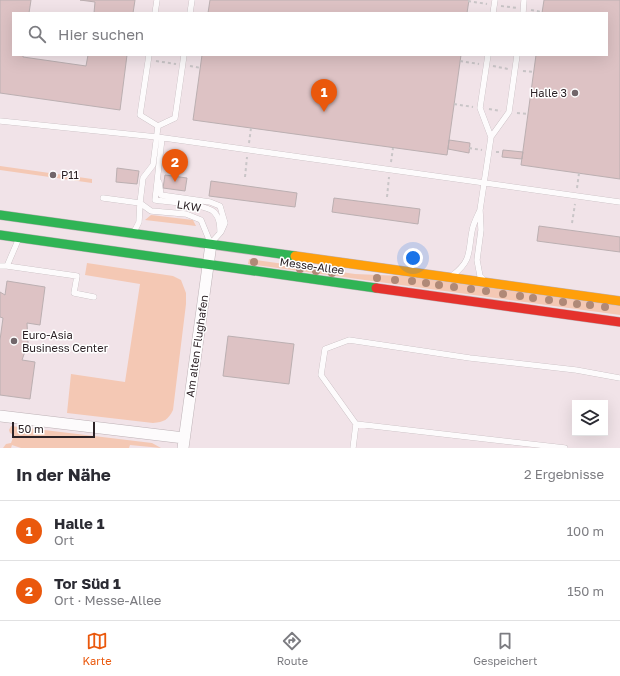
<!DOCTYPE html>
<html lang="de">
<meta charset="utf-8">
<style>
body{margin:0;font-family:"Golos Text",sans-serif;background:#f7f7f7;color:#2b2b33}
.controls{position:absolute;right:12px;bottom:12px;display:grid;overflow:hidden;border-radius:0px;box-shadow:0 4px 16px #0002}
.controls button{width:36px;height:36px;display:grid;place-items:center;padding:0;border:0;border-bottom:1px solid #e1e1e2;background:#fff;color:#2b2b33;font:20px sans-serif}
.scale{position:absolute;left:12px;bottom:10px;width:83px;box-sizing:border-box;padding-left:4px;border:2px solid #2c2226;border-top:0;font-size:11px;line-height:14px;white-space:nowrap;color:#2c2226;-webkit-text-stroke:3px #fff;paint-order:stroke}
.you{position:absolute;left:413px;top:258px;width:14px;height:14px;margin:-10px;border:3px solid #fff;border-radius:50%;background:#1a73e8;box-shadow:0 0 0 6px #1a73e833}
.badge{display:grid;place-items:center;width:26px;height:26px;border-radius:50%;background:#ea580c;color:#fff;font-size:13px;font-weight:700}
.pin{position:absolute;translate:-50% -33px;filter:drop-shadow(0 1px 2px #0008)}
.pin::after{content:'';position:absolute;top:21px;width:14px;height:12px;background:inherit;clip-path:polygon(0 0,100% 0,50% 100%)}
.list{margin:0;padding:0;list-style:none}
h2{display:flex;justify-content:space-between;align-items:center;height:52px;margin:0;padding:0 16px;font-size:17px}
h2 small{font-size:13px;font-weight:400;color:#7c7c81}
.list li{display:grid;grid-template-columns:26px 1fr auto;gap:12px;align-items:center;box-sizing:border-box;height:60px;padding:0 16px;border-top:1px solid #e1e1e2}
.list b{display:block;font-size:15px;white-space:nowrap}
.list p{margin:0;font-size:13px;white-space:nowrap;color:#7c7c81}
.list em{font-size:13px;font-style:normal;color:#7c7c81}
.icon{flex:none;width:22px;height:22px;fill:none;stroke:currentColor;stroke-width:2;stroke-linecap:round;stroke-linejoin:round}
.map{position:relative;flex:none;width:620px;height:448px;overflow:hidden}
.search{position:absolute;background:#fff;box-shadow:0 4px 16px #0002;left:12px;right:12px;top:12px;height:44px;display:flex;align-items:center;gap:10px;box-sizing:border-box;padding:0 14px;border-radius:0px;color:#7c7c81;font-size:15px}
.sheet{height:172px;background:#fff}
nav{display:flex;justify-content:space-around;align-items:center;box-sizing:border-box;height:56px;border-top:1px solid #e1e1e2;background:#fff;font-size:11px;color:#7c7c81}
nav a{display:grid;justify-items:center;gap:2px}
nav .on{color:#ea580c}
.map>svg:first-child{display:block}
.green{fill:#f4c8b4}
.building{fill:#ddc2c4;stroke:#bbafb1}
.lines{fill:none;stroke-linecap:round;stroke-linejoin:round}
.lane-casing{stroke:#bdb2b6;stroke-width:6}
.street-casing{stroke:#bdb2b6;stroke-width:12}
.fast-casing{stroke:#bdb2b6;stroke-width:10}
.slow-casing{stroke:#bdb2b6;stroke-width:10}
.jam-casing{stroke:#bdb2b6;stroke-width:10}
.path{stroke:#c9c5c7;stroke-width:2;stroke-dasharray:3 3;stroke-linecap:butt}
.lane{stroke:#fdfbfc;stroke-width:5.5}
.street{stroke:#fdfbfc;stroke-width:11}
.fast{stroke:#30b455;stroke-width:9}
.slow{stroke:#ff9f0a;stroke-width:9}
.jam{stroke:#e5322d;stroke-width:9}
.tree{fill:#b08977}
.poi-dot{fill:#71666a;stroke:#fff;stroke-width:1.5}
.labels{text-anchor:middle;stroke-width:3;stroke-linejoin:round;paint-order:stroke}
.poi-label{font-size:11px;fill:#2c2226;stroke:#fff;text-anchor:start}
.street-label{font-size:11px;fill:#2c2226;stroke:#fff}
</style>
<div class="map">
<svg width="620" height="448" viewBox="0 0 620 448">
<rect width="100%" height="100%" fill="#f1e3e8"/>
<path class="green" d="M0,166L92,179V183L0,170Z
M151,215L193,220L196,226L145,220Z
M249,259L355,274L403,276L620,306V315L248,264Z
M87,263L173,276L181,280L186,293V304L173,410C168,420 164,422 153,423L67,413L71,374L125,382L140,284L85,275Z
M11,426L152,443L161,448L130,445L129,448H21L12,445L11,448H3L6,444L11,443L14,435L10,433L9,430Z"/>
<path class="building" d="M0,0H31L29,13H13V55H23V57L86,66L88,55H127L120,110L0,93Z
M80,0H135L133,13H94L95,2Z
M210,0H469L467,13H208Z
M544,0H620V179L521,165L536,55H607V13H542Z
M202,55H461L447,155L193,120Z
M449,140L470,143L469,153L448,149Z
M503,150L523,152L522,159L502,157Z
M117,168L139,171L137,184L116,182Z
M165,175L187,178L185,191L163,188Z
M211,181L297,193L295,207L209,196Z
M334,198L420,209L418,224L332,212Z
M539,226L620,237V252L537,241Z
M7,281L45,287L40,325L27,323L28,343L22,360L35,362L30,399L0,395V340L3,318L0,317V292L5,295Z
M228,336L294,344L289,384L223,376Z"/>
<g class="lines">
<g class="lane-casing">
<path id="lane" d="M155,13L157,0
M190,13L192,0
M493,13L495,0
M523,13L524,0
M149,55L140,115L158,126
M184,55L175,118L158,126L153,165L143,178L140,203L151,211L186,214L201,220L210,242
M0,121L157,137L620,202
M491,137L509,112L517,55
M162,138L155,200C167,202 206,204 214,212C220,218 220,226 220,233L212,242
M159,182L161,195L210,202L220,206L225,223L221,232
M103,198L140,203L139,222L134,232
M480,210L491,137L480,108L488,55
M0,266H7L19,238
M7,266L77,276L74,293L94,297
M453,275C472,260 468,252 472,231C473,224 477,217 480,210L481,230L477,260L480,276L483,279
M356,424L321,375L325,349L349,340L470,358L576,370L620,378
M353,448L356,424L565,448"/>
</g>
<g class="street-casing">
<path id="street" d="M0,416L184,438
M183,448L211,244"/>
</g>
<g class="fast-casing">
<path id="fast" d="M0,215L295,256
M0,235L376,288"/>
</g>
<g class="slow-casing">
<path id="slow" d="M295,256L620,301"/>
</g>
<g class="jam-casing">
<path id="jam" d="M376,288L620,322"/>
</g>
<path class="path" d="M468,1L487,4
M501,6L517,8
M531,10L542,12
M156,61L176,64
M460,61L479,64
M190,66L201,68
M493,66L508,69
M523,71L534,72
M454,104L473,107
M489,109L501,111
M517,113L528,114
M249,143L251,128
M469,148L482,150
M496,152H502
M391,162L393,148
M245,177L247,157
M577,188L579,173
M387,197L389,177
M572,223L575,204"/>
<use href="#lane" class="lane"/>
<use href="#street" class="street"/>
<use href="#fast" class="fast"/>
<use href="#slow" class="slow"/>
<use href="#jam" class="jam"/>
</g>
<g class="tree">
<circle cx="254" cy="262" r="4"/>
<circle cx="300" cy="269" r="4"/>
<circle cx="316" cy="271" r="4"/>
<circle cx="332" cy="273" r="4"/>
<circle cx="377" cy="278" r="4"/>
<circle cx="395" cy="280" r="4"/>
<circle cx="412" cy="281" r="4"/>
<circle cx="426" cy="283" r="4"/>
<circle cx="439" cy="285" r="4"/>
<circle cx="454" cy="287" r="4"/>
<circle cx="471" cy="289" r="4"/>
<circle cx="486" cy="291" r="4"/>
<circle cx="503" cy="294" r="4"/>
<circle cx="520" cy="296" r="4"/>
<circle cx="533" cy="298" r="4"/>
<circle cx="549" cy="300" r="4"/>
<circle cx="563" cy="302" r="4"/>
<circle cx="577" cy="304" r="4"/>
<circle cx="590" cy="305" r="4"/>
<circle cx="605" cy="307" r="4"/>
</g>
<g class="poi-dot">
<circle cx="575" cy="93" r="4"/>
<circle cx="53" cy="175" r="4"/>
<circle cx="14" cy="341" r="4"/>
</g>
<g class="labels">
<g class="poi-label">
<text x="567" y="97" text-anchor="end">Halle 3</text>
<text x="61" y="179">P11</text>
<text x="22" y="339">Euro-Asia<tspan x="22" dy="13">Business Center</tspan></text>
</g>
<g class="street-label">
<text transform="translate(189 206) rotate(9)" y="4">LKW</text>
<text transform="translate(312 266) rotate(8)" y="4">Messe-Allee</text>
<text transform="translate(197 346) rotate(-82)" y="4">Am alten Flughafen</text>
</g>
</g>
</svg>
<div class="controls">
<button><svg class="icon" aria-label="layers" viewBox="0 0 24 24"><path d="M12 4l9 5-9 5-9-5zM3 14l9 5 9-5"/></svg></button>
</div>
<div class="scale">50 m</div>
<div class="you"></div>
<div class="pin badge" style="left:324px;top:112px">1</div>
<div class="pin badge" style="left:175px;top:182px">2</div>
<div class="search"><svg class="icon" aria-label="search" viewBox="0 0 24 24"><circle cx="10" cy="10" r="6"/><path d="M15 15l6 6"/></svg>Hier suchen</div>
</div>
<section class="sheet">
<h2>In der Nähe<small>2 Ergebnisse</small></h2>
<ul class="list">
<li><span class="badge">1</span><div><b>Halle 1</b><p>Ort</p></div><em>100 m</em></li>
<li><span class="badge">2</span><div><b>Tor Süd 1</b><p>Ort · Messe-Allee</p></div><em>150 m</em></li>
</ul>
</section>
<nav>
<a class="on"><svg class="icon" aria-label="map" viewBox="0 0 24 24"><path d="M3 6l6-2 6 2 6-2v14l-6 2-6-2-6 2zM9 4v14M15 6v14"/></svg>Karte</a>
<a><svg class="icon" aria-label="directions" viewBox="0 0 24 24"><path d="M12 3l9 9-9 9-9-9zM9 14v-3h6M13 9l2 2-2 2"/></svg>Route</a>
<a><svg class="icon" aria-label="saved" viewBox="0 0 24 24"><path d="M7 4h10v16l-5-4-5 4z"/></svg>Gespeichert</a>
</nav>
